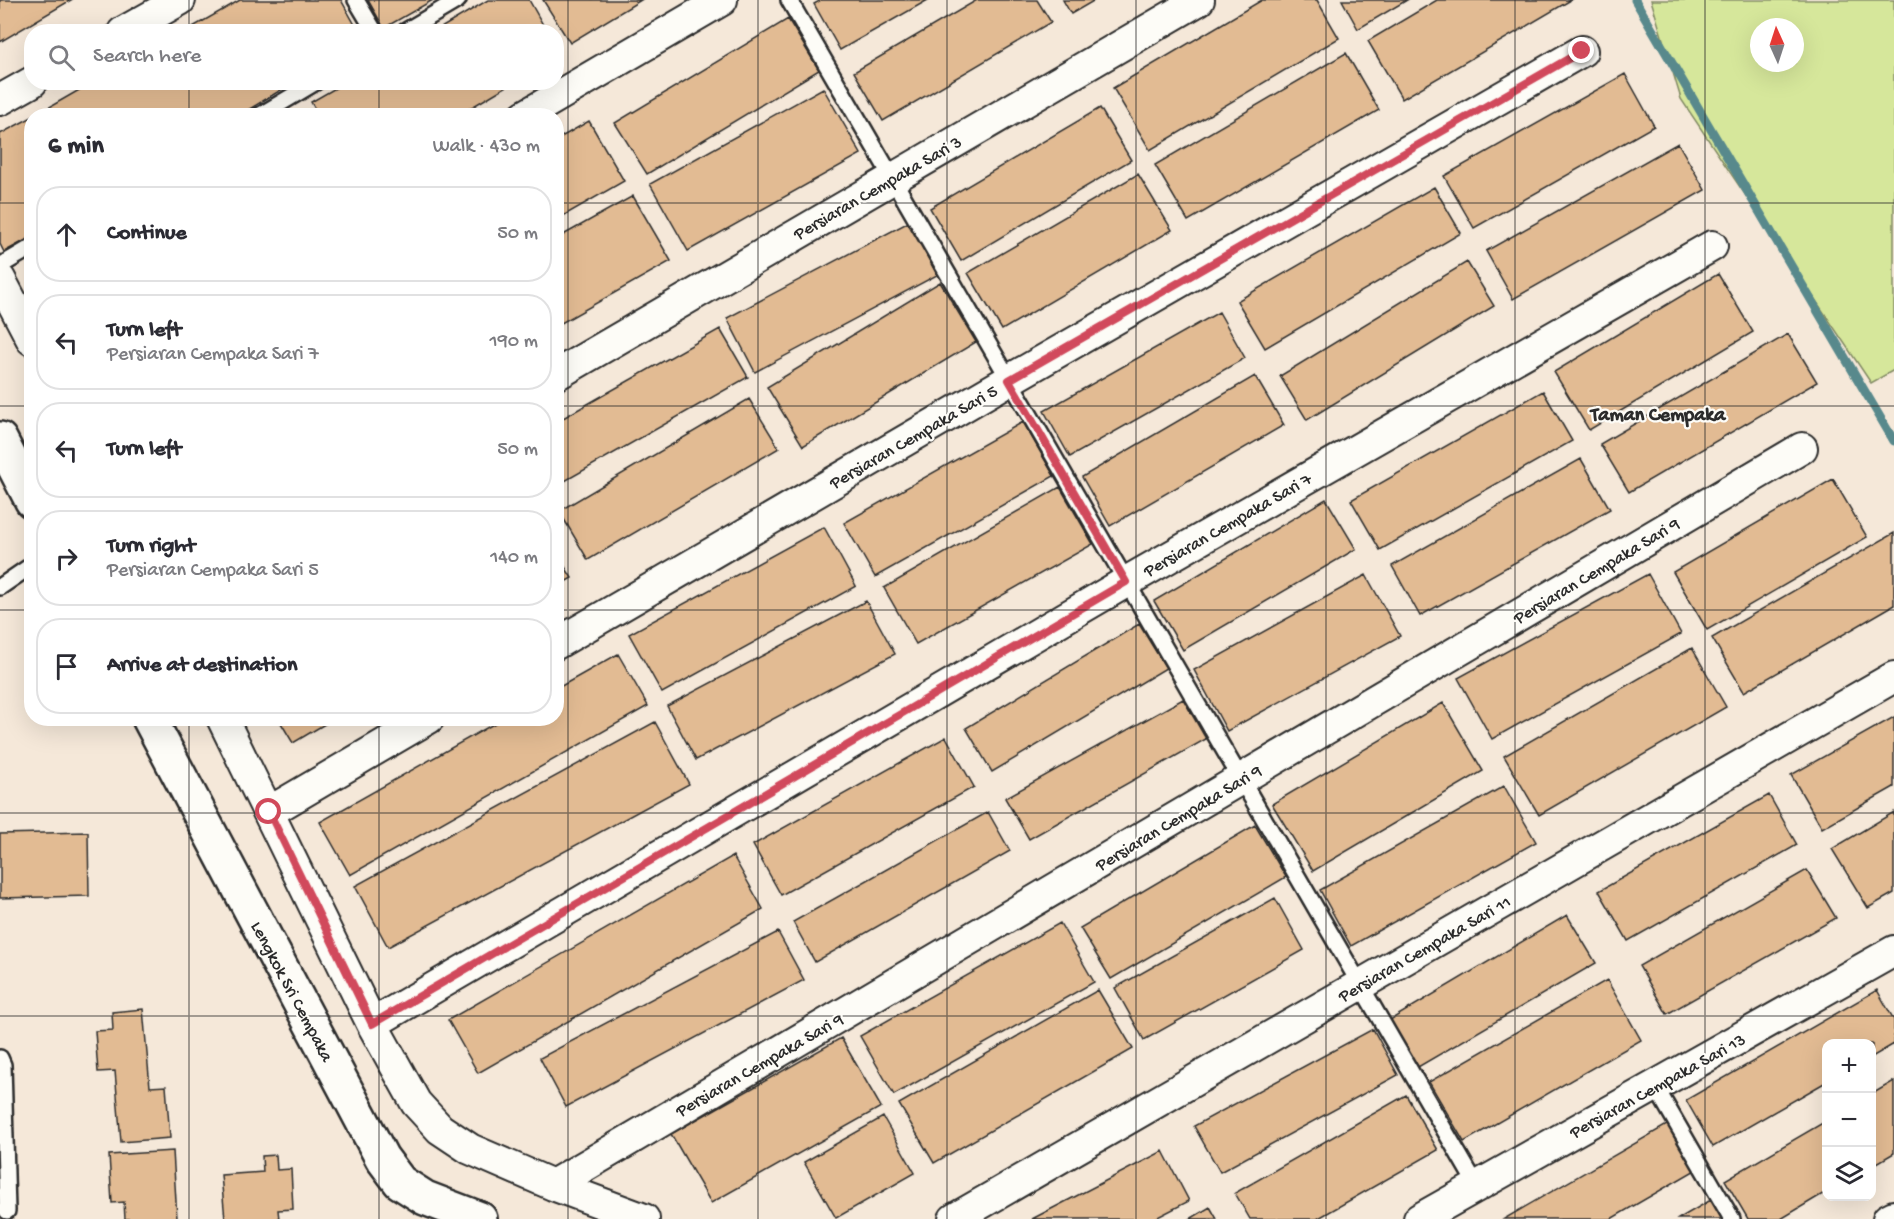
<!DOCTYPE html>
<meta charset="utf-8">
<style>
body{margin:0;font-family:"Gochi Hand",sans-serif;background:#f2f2f3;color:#2b2b33}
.controls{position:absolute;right:18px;bottom:18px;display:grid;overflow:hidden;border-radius:12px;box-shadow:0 6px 24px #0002}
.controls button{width:54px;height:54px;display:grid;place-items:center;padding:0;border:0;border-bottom:2px solid #e1e1e2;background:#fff;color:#2b2b33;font:30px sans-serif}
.compass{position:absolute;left:1750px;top:18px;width:54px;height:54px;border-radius:50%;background:#fff;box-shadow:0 6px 24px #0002;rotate:357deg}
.stop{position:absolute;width:18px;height:18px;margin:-14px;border:4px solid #d1495b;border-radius:50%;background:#fff}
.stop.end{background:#d1495b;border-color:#fff;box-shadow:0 2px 6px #0008}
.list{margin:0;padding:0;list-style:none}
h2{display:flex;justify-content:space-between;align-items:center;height:78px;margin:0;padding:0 24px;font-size:26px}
h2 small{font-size:20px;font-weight:400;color:#7c7c81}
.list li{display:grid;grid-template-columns:39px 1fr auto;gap:18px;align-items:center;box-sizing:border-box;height:96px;margin:0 12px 12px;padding:0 12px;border:2px solid #e1e1e2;border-radius:24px}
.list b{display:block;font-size:22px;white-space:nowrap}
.list p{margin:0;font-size:20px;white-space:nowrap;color:#7c7c81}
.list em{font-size:20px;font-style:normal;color:#7c7c81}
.icon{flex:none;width:33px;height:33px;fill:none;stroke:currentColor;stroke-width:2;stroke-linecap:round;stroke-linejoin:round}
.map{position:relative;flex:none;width:1894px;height:1219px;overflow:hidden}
.search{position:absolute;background:#fff;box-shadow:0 6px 24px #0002;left:24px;top:24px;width:540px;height:66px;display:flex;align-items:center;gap:15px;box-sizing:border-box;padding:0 21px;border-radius:24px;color:#7c7c81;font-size:22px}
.panel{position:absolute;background:#fff;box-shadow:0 6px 24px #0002;left:24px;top:108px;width:540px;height:618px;border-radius:24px}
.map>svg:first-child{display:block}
.green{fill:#d6e79b;stroke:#808963;stroke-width:1.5;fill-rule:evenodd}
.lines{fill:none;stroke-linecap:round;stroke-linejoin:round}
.stream{stroke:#58898c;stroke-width:9}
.building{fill:#e2bb93;stroke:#2b2b2b;stroke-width:1.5}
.lane-casing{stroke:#2b2b2b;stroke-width:20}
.street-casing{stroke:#2b2b2b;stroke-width:34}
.secondary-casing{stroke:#2b2b2b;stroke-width:38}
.lane{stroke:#fdfcf7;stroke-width:15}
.street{stroke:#fdfcf7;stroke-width:30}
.secondary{stroke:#fdfcf7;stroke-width:33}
.route{stroke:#d1495b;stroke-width:8}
.grid{fill:none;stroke:#2b2b2b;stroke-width:1.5;stroke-opacity:0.55}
.labels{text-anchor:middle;stroke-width:4.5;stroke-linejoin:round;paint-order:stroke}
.street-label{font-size:18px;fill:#2b2b2b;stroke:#fdfcf7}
.neighbourhood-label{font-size:20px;font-weight:bold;fill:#2b2b2b;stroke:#fdfcf7}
</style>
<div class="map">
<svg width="1894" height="1219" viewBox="0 0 1894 1219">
<rect width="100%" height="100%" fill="#f5e8d9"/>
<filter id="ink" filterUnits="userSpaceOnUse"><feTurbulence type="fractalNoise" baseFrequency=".0167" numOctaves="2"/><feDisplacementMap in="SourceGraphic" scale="12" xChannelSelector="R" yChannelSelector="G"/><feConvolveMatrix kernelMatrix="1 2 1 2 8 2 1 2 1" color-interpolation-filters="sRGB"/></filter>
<g filter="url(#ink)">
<path class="green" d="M1651,0H1894V370L1871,383L1681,99ZM1759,27H1795V63H1759Z"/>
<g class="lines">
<path class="stream" d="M1635,0L1894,441"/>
</g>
<path class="building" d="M0,0H71L0,42Z
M240,0H341L359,32H184Z
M368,0H433L384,28Z
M488,0H529L547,32H434Z
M543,0H641L570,43Z
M821,0H928L840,50L814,4Z
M977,0H1037L1051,22L883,121L854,72Z
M1063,0H1095L1071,14Z
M1262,0H1317L1339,38L1150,150L1113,88Z
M1342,0H1407L1358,29Z
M1437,0H1571L1402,99L1368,41Z
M788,19L819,70L647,174L615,123Z
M1346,53L1379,110L1188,221L1155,165Z
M1625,74L1654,126L1474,228L1444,176Z
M93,82H294L238,116H34Z
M346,82H514L457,116H319L311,102Z
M823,88L861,154L688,251L650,184Z
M1100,108L1131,160L961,261L930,208Z
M32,117V237L4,252L0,244V134Z
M589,121L624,181L556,220V140Z
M1678,143L1705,190L1513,299L1486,251Z
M1138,174L1172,230L1002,330L968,273Z
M1434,187L1461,233L1265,348L1237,301Z
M633,196L671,261L556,326V239Z
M909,222L937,275L755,372L727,318Z
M1467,262L1494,306L1307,420L1280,376Z
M1718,274L1753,332L1589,430L1554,372Z
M940,282L976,342L803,446L767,387Z
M1219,312L1245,358L1070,457L1044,411Z
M720,329L748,377L556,486V422Z
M1788,334L1817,382L1629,492L1600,444Z
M1255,376L1284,425L1110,526L1082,477Z
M1543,391L1572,441L1380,550L1351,500Z
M749,399L779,448L588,560L559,511Z
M1023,422L1054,476L875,577L844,523Z
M1581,459L1610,509L1420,616L1392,566Z
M1833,479L1867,537L1707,630L1673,572Z
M1060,487L1093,544L916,644L884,588Z
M1326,499L1356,549L1183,650L1154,601Z
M824,527L856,586L662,693L629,634Z
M1894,533V605L1744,692L1712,638Z
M556,553L572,578L556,587Z
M1648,574L1681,634L1492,739L1458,678Z
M1366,575L1400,636L1227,731L1194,670Z
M866,601L895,654L696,760L667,706Z
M1139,624L1166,668L992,772L966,728Z
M1692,648L1726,707L1539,815L1504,756Z
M618,654L648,706L350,875L320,822L504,718H556V689Z
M1183,699L1206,739L1029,839L1005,798Z
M1443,703L1483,771L1313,871L1272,804Z
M1894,717V787L1822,828L1791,775Z
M278,718H335L293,743Z
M655,722L689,784L388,947L355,886Z
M946,737L974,787L781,895L753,845Z
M1504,786L1536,842L1351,946L1320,890Z
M1769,795L1797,845L1628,941L1599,891Z
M988,812L1010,851L815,962L793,922Z
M1894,812V893L1868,908L1832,849Z
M1255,825L1286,877L1111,979L1080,928Z
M88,832L89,896L0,898V834Z
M733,856L763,909L478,1073L448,1020Z
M1807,870L1836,918L1667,1014L1639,966Z
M1275,898L1304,950L1144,1040L1115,988Z
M1567,915L1596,963L1418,1067L1390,1020Z
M1060,923L1094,982L894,1095L860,1036Z
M778,932L804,980L566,1107L540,1058Z
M1607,980L1641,1040L1464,1142L1429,1082Z
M1098,990L1133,1049L934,1163L899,1104Z
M1877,990L1894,1020V1044L1872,1057V1044H1826V1082L1713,1147L1686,1100Z
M143,1009L150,1087L166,1086L170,1138L121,1142L115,1071L98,1072L95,1031L113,1030L112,1012Z
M1373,1029L1398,1075L1220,1172L1194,1126Z
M841,1038L881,1107L711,1203L671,1134Z
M1894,1081V1153L1872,1166V1094Z
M1406,1095L1438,1150L1317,1219H1250L1235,1193Z
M883,1117L915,1173L836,1218L804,1162Z
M1826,1121V1192L1781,1219H1748L1725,1180Z
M1672,1122L1699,1168L1611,1219H1504Z
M173,1151L177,1218L125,1219L124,1202L112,1203L109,1155Z
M1163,1151L1189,1201L1154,1219H1032Z
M276,1155L277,1170L291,1169L293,1209L278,1210L279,1219H225L221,1175L263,1172L262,1156Z
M1716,1197L1730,1219H1678Z
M1210,1207L1217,1219H1190Z"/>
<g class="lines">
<g class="lane-casing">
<path id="lane" d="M356,0L375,32
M789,0L1477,1186
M404,32L458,0
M259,116L316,82
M0,266L32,247
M0,587L32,565
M0,1058L3,1065L7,1211
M1655,1086L1732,1219"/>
</g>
<g class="street-casing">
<path id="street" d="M123,32L180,0
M0,100L32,82
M524,116L722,0
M0,279L32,340
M556,375L1199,0
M556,644L1009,380L1582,51
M222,718L372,1024L416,1103L440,1129L470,1149L553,1185L644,1219
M269,812L429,718
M372,1024L1126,582L1712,246
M553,1185L1802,448
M954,1219L1894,677
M1419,1219L1894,951
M1888,1219L1894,1216"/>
</g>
<g class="secondary-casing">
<path id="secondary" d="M0,439L32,501
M149,718L382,1158L400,1182L425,1198L480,1219"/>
</g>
<use href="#lane" class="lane"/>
<use href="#street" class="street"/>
<use href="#secondary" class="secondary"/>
</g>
</g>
<g class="lines" filter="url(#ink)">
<path class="route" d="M269,812L372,1024L1126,582L1009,380L1582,51"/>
</g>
<path class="grid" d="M189,0V32M379,0V32M568,0V1219M758,0V1219M947,0V1219M1136,0V1219M1326,0V1219M1515,0V1219M1705,0V1219M189,82V116M379,82V116M0,203H32M556,203H1894M0,406H32M556,406H1894M0,610H32M556,610H1894M189,718V1219M379,718V1219M0,813H1894M0,1016H1894"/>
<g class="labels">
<g class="street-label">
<text transform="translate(877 187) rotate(-30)" y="6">Persiaran Cempaka Sari 3</text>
<text transform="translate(913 436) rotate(-30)" y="6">Persiaran Cempaka Sari 5</text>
<text transform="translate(1227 524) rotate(-30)" y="6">Persiaran Cempaka Sari 7</text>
<text transform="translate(1596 570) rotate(-31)" y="6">Persiaran Cempaka Sari 9</text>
<text transform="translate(1178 817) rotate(-31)" y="6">Persiaran Cempaka Sari 9</text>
<text transform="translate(1424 948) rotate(-30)" y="6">Persiaran Cempaka Sari 11</text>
<text transform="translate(293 991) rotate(62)" y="6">Lengkok Sri Cempaka</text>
<text transform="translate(759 1064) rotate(-30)" y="6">Persiaran Cempaka Sari 9</text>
<text transform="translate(1657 1085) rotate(-29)" y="6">Persiaran Cempaka Sari 13</text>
</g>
<g class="neighbourhood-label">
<text x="1658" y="420">Taman Cempaka</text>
</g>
</g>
</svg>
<div class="controls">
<button>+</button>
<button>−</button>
<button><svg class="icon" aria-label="layers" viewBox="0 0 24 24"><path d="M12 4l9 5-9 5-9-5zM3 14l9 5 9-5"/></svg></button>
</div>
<svg class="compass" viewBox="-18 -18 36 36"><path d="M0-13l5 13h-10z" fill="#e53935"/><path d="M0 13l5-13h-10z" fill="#7c7c81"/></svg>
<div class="stop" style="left:269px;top:812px"></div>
<div class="stop end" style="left:1582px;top:51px"></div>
<div class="search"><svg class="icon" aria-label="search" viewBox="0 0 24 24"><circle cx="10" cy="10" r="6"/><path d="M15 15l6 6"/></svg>Search here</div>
<section class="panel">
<h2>6 min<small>Walk · 430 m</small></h2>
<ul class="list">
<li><svg class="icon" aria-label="ahead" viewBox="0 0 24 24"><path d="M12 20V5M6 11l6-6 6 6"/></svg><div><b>Continue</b></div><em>50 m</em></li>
<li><svg class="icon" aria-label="left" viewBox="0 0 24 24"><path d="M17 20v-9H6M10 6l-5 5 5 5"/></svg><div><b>Turn left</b><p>Persiaran Cempaka Sari 7</p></div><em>190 m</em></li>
<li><svg class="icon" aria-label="left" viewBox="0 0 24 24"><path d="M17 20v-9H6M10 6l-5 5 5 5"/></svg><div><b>Turn left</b></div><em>50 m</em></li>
<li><svg class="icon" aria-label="right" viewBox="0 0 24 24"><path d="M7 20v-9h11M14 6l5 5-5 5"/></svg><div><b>Turn right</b><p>Persiaran Cempaka Sari 5</p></div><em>140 m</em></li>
<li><svg class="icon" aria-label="arrive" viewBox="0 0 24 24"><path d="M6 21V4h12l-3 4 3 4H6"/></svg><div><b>Arrive at destination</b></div></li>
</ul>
</section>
</div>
